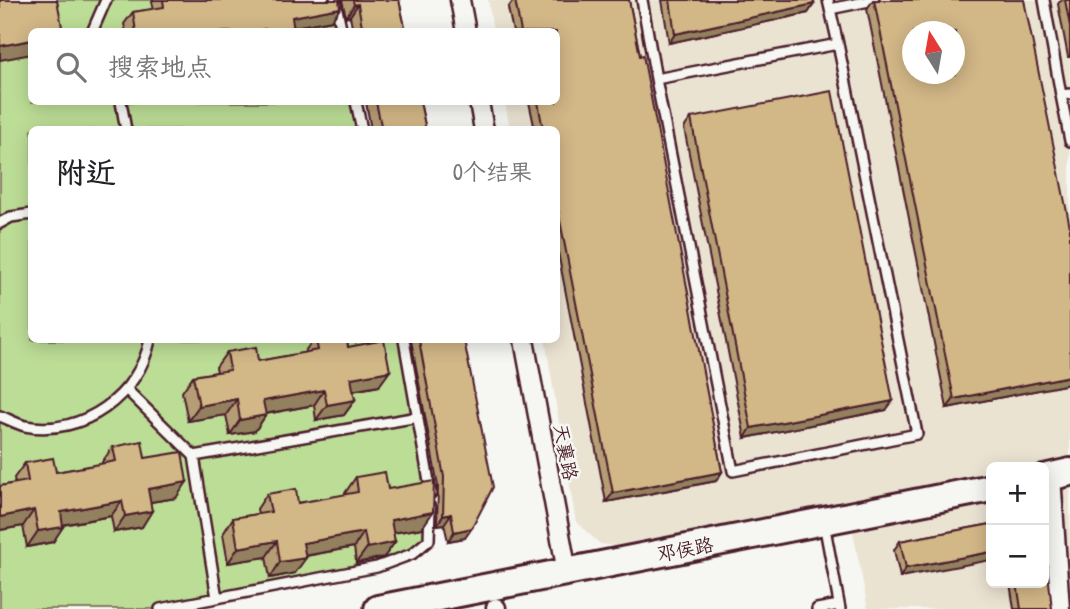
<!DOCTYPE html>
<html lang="zh">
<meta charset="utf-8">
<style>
body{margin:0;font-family:"Patrick Hand","LXGW WenKai TC",sans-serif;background:#f6f6f6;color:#202124}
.controls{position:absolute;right:21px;bottom:21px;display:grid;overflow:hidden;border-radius:10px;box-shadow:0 4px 18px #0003}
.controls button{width:63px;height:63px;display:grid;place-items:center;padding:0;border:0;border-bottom:2px solid #e0e0e0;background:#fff;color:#202124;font:35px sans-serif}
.compass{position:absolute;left:902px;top:21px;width:63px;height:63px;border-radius:50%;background:#fff;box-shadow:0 4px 18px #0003;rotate:349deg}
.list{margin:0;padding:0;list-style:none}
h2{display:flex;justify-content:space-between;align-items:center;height:91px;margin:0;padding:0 28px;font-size:30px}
h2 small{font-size:23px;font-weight:400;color:#757577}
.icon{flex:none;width:38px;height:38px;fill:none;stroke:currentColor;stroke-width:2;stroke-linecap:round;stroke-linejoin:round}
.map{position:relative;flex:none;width:1070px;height:609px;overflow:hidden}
.search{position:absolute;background:#fff;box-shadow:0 4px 18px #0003;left:28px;top:28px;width:532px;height:77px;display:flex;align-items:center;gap:18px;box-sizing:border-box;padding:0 24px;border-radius:10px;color:#757577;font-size:26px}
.panel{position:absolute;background:#fff;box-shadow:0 4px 18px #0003;left:28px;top:126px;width:532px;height:217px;border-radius:10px}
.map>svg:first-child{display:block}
.built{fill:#ebe3d2;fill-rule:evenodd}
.green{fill:#bcdd96;stroke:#837e60;stroke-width:2}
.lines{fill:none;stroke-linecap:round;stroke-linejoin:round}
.lane-casing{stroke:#4a1f2b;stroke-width:14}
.street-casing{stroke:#4a1f2b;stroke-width:23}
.secondary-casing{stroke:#4a1f2b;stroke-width:32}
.lane{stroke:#f6f6f2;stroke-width:9}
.street{stroke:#f6f6f2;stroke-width:18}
.secondary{stroke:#f6f6f2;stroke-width:26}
.wall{fill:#b59d74;stroke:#4a1f2b;stroke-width:2}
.shaded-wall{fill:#93805e;stroke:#4a1f2b;stroke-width:2}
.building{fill:#d2b787;stroke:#4a1f2b;stroke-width:2;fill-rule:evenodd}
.labels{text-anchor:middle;stroke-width:5;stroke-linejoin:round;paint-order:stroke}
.street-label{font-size:19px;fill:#4a1f2b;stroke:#f6f6f2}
</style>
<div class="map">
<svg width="1070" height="609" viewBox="0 0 1070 609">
<rect width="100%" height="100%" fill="#f6f6f2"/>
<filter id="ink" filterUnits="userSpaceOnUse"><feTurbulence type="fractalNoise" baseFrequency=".0143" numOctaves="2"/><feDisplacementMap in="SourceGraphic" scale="14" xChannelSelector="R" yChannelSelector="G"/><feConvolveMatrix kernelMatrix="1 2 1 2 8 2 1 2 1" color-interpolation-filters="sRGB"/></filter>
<g filter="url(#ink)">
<path class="built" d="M488,0H1070V458L1024,467H991V474L614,546L600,544L576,522L545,340H556V130L510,129L505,102H556V32L493,31ZM912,32H954V74H912Z
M1070,472V609H868L850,516L991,488V583H1044V478Z"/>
<path class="green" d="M0,0H335L342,31L32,32V102H356L362,129L32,130V340H404L431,487L429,540L412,554L377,567L160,609H0Z"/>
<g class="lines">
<g class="lane-casing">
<path id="lane" d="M335,0L342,32
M642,0L656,79
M828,0L838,44L917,434L733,471L656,79L838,44
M1044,0L1061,95L1070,94
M830,9L874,0
M92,32L106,0
M1061,95L1070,141
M121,102L126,130
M356,102L362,130
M0,223L11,217L32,214
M404,340L431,493
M127,390L194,456L217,598
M0,416C8,419 17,424 25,426C83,437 139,395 150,340
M194,456L418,417
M824,523L840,609
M160,609L377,567L412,554L429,540L430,507
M817,609L839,605"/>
</g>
<g class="street-casing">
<path id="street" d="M460,0L466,32
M479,102L484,130
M524,340L567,572
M1051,476L1060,609
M496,608V609"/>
</g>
<g class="secondary-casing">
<path id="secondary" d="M1044,478L1070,472
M378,609L991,488"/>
</g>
<use href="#lane" class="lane"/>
<use href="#street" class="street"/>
<use href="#secondary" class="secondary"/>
</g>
<path class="wall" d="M153,0H339L340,8L332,20L293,27L294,32H126L124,24L133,12L154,9L152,2Z
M342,0H399L406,32H353L350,16L346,17Z
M514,0H629L722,472L716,481L606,502L556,242V130H535L529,102H556V32H513L508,8Z
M662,0H813L814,4L808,13L669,43Z
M873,0H1024L1070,384L947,408L867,9Z
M1061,0H1070V57H1068L1058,4Z
M366,102H420L426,130H371Z
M691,118L886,410L745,438L684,128Z
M313,340H347L348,347L379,386L353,391L355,400L344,415L316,420L314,405L266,414V415L255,431L230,435L226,415L188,421L182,392L193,376L217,372L216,367L227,352L258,361L305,353V351Z
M411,340H464L465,538L448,541L444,524L437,525L438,486Z
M113,447L145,458L176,498L151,502L142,527L114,532L111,516L63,525L53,542L27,547L23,526L0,530V486L15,483L14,478L25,463L56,472L103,464L102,462Z
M356,477L388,489L422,528L393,533L395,542L384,557L356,563L354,547L306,556L295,573L270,578L266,557L228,563L223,534L233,518L258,514L257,509L267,494L298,503L345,495V493Z
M991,524L900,577L894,550L900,541Z
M1010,583H1044L1052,609H1014Z"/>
<path class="shaded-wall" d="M358,4L350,16L346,17L354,5Z
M814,4L808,13L669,43L675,34Z
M340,8L332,20L283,29L292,17Z
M32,40V54L0,60V46Z
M390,371L379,386L340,393L351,378Z
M1070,376V384L947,408L954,399Z
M324,390L314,405L253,416L263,401Z
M237,399L226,415L188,421L199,406Z
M355,400L344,415L316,420L327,405Z
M893,401L886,410L745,438L751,428Z
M266,415L255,431L230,435L240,420Z
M722,472L716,481L606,502L613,493Z
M187,482L176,498L138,504L148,489Z
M122,501L111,516L50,527L61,512Z
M34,510L23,526L0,530V517Z
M152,511L142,527L114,532L125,516Z
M433,512L422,528L380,535L391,520Z
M451,514L444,524L437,525L443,516Z
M63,527L53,542L27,547L38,531Z
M472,528L465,538L448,541L454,532Z
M364,532L354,547L293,558L303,543Z
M277,541L266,557L228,563L238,548Z
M395,542L384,557L356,563L367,548Z
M991,552V560L900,577L906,568Z
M306,558L295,573L270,578L280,562Z"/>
<path class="building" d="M0,0H57L63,32H32V40L0,46Z
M163,0H339L340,8L292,17L294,32H265V29L250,32H136L133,12L164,7Z
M353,0H399L406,32H363L358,4L354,5Z
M515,0H629L640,56L643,55L722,472L613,493L556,200V130H543L538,102H556V32H521Z
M670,0H813L814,4L675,34Z
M874,0H1024L1070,227V376L954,399ZM913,32H955V74H913Z
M1065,0H1070V26Z
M832,91L893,401L751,428L691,118Z
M376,102H420L426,130H382Z
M316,340H347L348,347L384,340L390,371L351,378L355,400L327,405L324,390L263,401L266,415L240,420L237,399L199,406L193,376L230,370L227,352L256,347L258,361L318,350Z
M419,340H464L493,487L472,528L454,532L451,514L443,516L444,477Z
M142,441L145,458L182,452L187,482L148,489L152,511L125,516L122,501L61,512L63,527L38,531L34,510L0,517V486L28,481L25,463L53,458L56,472L116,461L113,447Z
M385,472L388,489L434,481L433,512L391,520L395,542L367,548L364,532L303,543L306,558L280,562L277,541L238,548L233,518L271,512L267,494L296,489L298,503L358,492L356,477Z
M991,524V552L906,568L900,541Z
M1044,536L1052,609H1021L1017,583H1044Z"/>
</g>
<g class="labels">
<g class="street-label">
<text transform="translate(566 452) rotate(79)" y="7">天襄路</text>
<text transform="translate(685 549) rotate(-11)" y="7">邓侯路</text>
</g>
</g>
</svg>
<div class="controls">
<button>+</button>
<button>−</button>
</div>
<svg class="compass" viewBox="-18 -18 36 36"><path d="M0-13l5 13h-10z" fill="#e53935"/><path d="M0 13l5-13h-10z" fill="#757577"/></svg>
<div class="search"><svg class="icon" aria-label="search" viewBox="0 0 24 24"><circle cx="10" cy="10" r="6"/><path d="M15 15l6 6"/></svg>搜索地点</div>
<section class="panel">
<h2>附近<small>0个结果</small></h2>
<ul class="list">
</ul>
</section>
</div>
